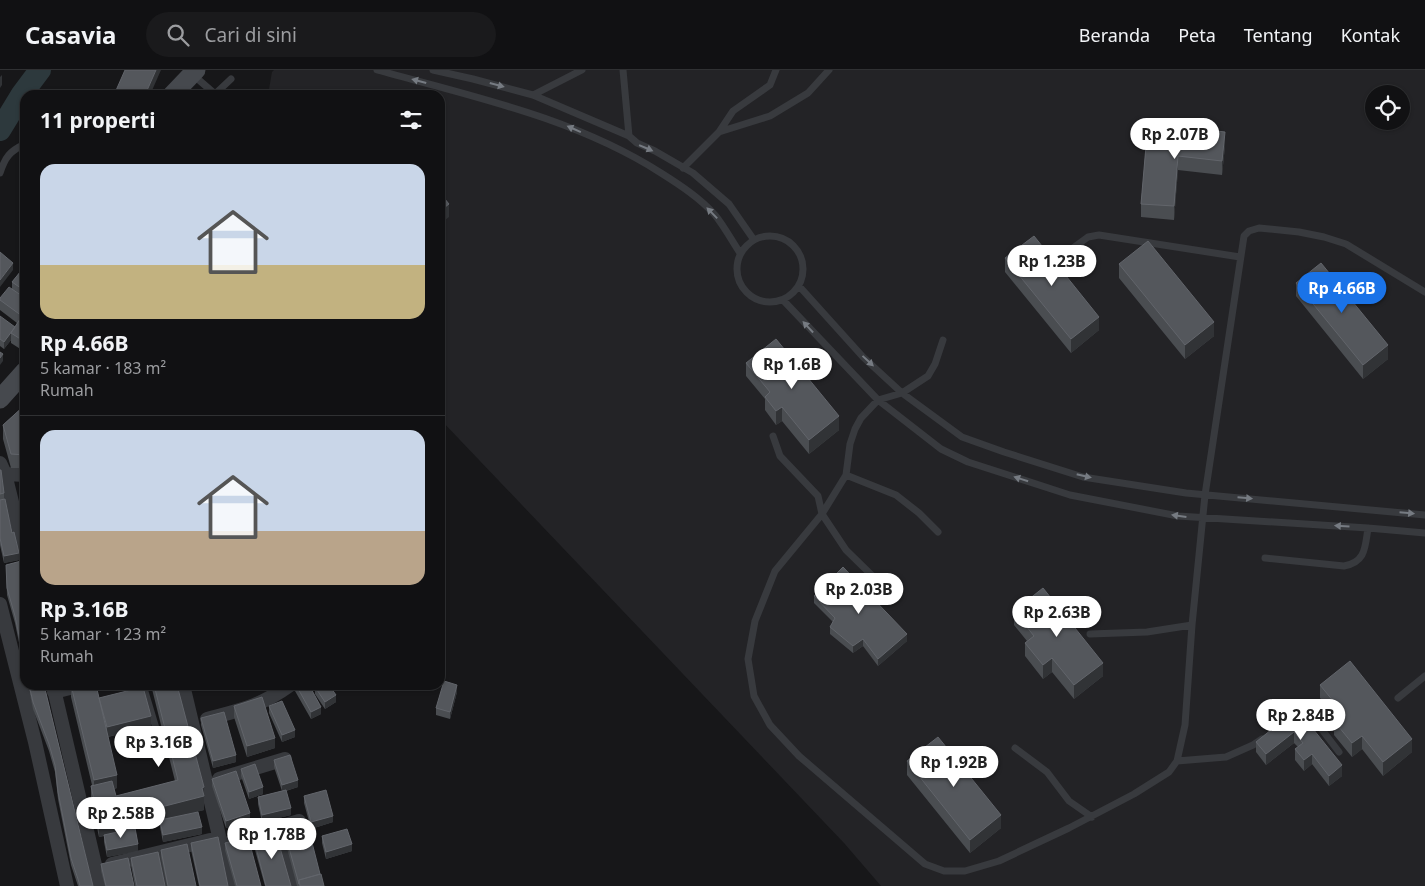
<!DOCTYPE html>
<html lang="id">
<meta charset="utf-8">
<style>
:root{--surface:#111113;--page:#1a1a1c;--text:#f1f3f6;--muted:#9c9da0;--line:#303133;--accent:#1a73e8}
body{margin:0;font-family:"Noto Sans",sans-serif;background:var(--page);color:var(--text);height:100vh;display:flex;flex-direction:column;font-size:19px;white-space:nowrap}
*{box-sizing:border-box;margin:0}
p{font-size:16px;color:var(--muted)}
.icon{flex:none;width:28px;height:28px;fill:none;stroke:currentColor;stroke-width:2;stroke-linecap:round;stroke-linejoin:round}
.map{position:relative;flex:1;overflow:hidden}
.sheet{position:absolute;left:20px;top:20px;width:425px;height:600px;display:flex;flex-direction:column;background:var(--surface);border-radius:15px;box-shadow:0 1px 4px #0004,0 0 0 1px var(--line)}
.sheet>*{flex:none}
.tools{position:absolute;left:1365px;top:15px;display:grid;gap:10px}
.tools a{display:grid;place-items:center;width:45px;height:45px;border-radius:50%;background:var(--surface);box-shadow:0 1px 4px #0004,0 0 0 1px var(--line);font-size:25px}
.price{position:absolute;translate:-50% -42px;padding:0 11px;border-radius:18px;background:#fff;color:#222;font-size:16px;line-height:32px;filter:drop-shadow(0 1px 2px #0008)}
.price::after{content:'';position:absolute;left:50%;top:30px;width:15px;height:11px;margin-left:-8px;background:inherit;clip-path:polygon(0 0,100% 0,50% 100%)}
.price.active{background:var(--accent);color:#fff}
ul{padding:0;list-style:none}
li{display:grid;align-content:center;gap:10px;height:265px;padding:0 20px}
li+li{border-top:1px solid var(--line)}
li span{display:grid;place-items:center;height:155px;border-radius:15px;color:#555}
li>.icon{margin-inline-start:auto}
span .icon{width:90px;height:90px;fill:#fffc;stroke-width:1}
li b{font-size:21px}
h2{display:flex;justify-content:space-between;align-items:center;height:60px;padding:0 20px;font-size:21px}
header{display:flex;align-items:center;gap:30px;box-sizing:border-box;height:70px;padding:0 25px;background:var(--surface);border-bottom:1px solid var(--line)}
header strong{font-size:24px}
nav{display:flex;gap:28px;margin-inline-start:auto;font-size:18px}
.search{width:350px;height:45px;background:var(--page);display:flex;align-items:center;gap:12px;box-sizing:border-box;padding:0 18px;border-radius:28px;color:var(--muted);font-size:19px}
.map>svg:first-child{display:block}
.built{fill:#232326;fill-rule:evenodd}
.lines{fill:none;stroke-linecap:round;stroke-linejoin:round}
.river{stroke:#2d393d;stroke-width:22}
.lane{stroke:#383a3e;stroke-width:7}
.street{stroke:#383a3e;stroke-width:14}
.secondary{stroke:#46494e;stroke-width:19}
.wall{fill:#4a4d51}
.shaded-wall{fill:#313336}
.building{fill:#54575c;stroke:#62656b}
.oneway{fill:#767b82}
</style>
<header>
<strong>Casavia</strong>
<div class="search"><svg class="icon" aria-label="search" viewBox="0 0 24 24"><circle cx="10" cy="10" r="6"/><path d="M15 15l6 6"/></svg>Cari di sini</div>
<nav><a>Beranda</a><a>Peta</a><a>Tentang</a><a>Kontak</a></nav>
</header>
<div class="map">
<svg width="1425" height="816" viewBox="0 0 1425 816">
<rect width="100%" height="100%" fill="#171719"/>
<path class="built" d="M274,0H1425V816H881L844,773L440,349V25H268L272,2ZM1374,24H1401V51H1374Z"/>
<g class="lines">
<path class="river" d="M0,60L22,24L40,0"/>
<path class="lane" d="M377,0C474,27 575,48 661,103C680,115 700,128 715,145C724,156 732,171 740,183
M433,0L473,9L533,25L629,66L637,73L655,81L693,103L729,134L754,170
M623,0L629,66
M192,4L215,24
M214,25L231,9
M533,25L582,0
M719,62L770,46L808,23L829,0
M683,98L719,62L733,41L770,15L776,0
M0,103C5,87 10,81 25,74
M737 199a33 33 0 1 1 66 0a33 33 0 1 1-66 0Z
M1062,186L1088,167L1099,165L1240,187
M799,216L863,287L902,323L962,367L1004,382L1083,407L1186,423L1425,445
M783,230L878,330L941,379L968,392L1070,425L1178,446L1368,458L1425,463
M943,270L935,294L928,306L902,323L878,330L861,348L855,359L850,374L846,405L822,444L775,501L755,551L748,589L754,626L770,655L799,686L925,794L944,801H965L999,791L1069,758L1134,724L1169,702L1177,691L1185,655L1192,555L1205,425L1244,166L1249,161L1259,158L1299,162L1324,167L1346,174L1425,222
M773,366L780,386L818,426L822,444L846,480L894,527
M846,405L896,425L919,443L938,462
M1265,488L1344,496C1366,492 1365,477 1368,458
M1090,564L1147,562L1192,555
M143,615L158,665
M1398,628L1425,606
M1292,645L1295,642L1303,640L1310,644L1339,682
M1015,678L1047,702L1069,731L1092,747
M1177,691L1226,687L1253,675L1262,669"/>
<path class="street" d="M0,393L5,404L25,484
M5,404L25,405
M0,534L35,672L67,816
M53,615L100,816
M183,615L231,816
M54,622L82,615
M207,649C240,640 261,636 290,615
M219,709L285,689
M277,758L292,816
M231,772L299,751
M158,783L165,816
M112,794L210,770"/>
<path class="secondary" d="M172,25L196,0
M0,329L25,301"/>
</g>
<path class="wall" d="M1146,76H1225L1222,105L1178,100L1174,150L1141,147V134Z
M1005,188L1099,260L1071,283L1005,202Z
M1119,194L1214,266L1185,289L1119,208Z
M25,196V282L11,273V270L4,279L0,276V247L15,257L17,253L0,240V228L12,219V212Z
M1296,213L1388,289L1363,309L1296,226Z
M746,293L839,360L809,384L782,351L776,355L765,340V329L746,306Z
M25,335V398H11L3,369V355Z
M0,400L4,423V429L19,490L4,493L0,475Z
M25,490V602L15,553L7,525L6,495Z
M814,526L907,571L878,596L863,576L853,583L830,564V557L833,552L814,533Z
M1014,541L1103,606L1074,629L1052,602L1043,609L1025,586V573L1027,571L1014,555Z
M28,615H44L93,816H78L71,795L58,729L55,702L49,681L33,639Z
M71,615H96L99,631V628L151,656L108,667L117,718L114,719L116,726L175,711L151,615H177L204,724V740L187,744L202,764L163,772L160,757V751L126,760L138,781L107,787L104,772V766L99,767L91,730V716L92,715L71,627Z
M295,615H309L321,644L311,649L295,621Z
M1320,615L1412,682L1383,706L1362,679L1352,687L1334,665V651L1337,648L1320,628Z
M315,617L336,632L325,639L315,624Z
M457,622L450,649L436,645V638Z
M234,636L275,678L247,687L234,647Z
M269,636L295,667L282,672L269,643Z
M1297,639L1342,706L1329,716L1312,694L1304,701L1295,690V679L1298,677L1294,673L1266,695L1256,682V672Z
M201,648L236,692L213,698L201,655Z
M274,690L298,717L286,721L291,745L262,752L258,734V727L282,721L274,697Z
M907,691L1001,758L970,783L907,705Z
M241,699L263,724L249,729L241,706Z
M212,709L250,750L226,758L212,716Z
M304,726L333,752L311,759L304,733Z
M283,756L320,804L324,816H297L283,763Z
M253,766L291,816H265L253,773Z
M322,766L352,781L326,789L322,773Z
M191,773L228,816H199L191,780Z
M225,773L261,816H235L225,780Z
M161,780L196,816H167L161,787Z
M131,788L165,816H135L131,795Z
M101,794L134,816H105L101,801Z"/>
<path class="shaded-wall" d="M156,0H161L150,25H145Z
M2,5V15L0,18V7Z
M1225,62V76L1222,105V91Z
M1178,86V100L1174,150V136Z
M449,134V147L440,154V141Z
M13,193V200L0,217V210Z
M1099,247V260L1071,283V269Z
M1214,252V266L1185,289V275Z
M11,263V270L4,279V272Z
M1388,275V289L1363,309V295Z
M3,284V291L0,295V288Z
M782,337V351L776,355V341Z
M839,346V360L809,384V370Z
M19,483V490L4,493V486Z
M907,564V571L878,596V589Z
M863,569V576L853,583V576Z
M1052,588V602L1043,609V595Z
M1103,593V606L1074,629V615Z
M457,615V622L450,649V642Z
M336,625V632L325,639V632Z
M321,637V644L311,649V642Z
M151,646V656L107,667V657Z
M295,660V667L282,672V665Z
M1294,662V673L1266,695V684Z
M1362,666V679L1352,687V673Z
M275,668V678L247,687V676Z
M1412,669V682L1383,706V692Z
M1312,684V694L1304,701V690Z
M236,685V692L213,698V691Z
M1342,695V706L1329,716V706Z
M117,705V718L94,724V710Z
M298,710V717L282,722V715Z
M204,717V740L99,767V753Z
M263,717V724L249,729V722Z
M291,738V745L262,752V745Z
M250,743V750L226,758V751Z
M1001,745V758L970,783V770Z
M333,746V752L311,759V752Z
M202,757V764L163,772V765Z
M138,774V781L107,787V780Z
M352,774V781L326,789V782Z"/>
<path class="building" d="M125,0H156L145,25H114Z
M1168,55L1225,62L1222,91L1178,86L1174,136L1141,134L1146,76Z
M440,123L449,134L440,141Z
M1034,166L1099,247L1071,269L1005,188Z
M1148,171L1214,252L1185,275L1119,194Z
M0,182L13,193L0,210Z
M1321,193L1388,275L1363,295L1296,213Z
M25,196V221L12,212Z
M9,217L25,228V272L11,263L22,246L0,230V228Z
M0,246L15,257L4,272L0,269Z
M776,269L839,346L809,370L782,337L776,341L765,327L770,322L746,293Z
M0,282L3,284L0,288Z
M25,335V385L11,384L3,355Z
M0,400H1L4,423L0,424Z
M5,429L12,463L14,462L19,483L4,486L0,468V430Z
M25,490V595L15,546L7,518L6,495Z
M843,497L907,564L878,589L863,569L853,576L830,557L835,548L814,526Z
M1043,518L1103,593L1074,615L1052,588L1043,595L1025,573L1034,566L1014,541Z
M1350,591L1412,669L1383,692L1362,666L1352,673L1334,651L1343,643L1320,615Z
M444,611L457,615L450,642L436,638Z
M29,615H44L93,816H80L78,809L71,788L58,722L55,695L49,674L33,632Z
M71,615H96L117,705L94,710Z
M154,615H177L204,717L202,718L204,726L99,753L91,716L112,711L116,726L178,710Z
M296,615H309L321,637L311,642Z
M318,615H329L336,625L325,632L315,617Z
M143,617L151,646L107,657L99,628Z
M262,627L275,668L247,676L234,636Z
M282,631L295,660L282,665L269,636Z
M1297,639L1342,695L1329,706L1312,684L1304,690L1295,679L1303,673L1294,662L1266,684L1256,672Z
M224,642L236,685L213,691L201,648Z
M938,667L1001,745L970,770L907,691Z
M290,685L298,710L282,715L274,690Z
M255,694L263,717L249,722L241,699Z
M236,701L250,743L226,751L212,709Z
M286,720L291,738L262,745L258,727Z
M326,720L333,746L311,752L304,726Z
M198,742L202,757L163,765L160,750Z
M306,749L320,804L299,810V814L283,756Z
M135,758L138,774L107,780L104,765Z
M347,759L352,774L326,782L322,766Z
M275,760L291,816H266L253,766Z
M218,767L228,816H200L191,773Z
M248,767L261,816H237L225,773Z
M187,774L196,816H168L161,780Z
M158,782L165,816H137L131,788Z
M128,788L134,816H106L101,794Z
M321,804L324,816H300L299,810Z"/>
<defs><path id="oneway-solid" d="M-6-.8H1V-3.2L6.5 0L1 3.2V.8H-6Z" transform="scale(1.25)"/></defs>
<g class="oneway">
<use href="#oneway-solid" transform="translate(419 11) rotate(-165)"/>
<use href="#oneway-solid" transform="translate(497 15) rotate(15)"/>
<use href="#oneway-solid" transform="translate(574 59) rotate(-156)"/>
<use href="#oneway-solid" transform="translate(646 78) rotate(23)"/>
<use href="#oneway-solid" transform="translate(712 143) rotate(-134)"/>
<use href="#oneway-solid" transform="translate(808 257) rotate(-133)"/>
<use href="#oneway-solid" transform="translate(868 291) rotate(43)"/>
<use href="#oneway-solid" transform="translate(1084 406) rotate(13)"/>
<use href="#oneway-solid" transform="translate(1021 409) rotate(-162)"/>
<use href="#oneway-solid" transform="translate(1245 428) rotate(5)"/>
<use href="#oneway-solid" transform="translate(1407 443) rotate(5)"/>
<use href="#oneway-solid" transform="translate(1179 446) rotate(-172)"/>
<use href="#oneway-solid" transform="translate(1342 456) rotate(-177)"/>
</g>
</svg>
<div class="tools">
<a><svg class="icon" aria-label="locate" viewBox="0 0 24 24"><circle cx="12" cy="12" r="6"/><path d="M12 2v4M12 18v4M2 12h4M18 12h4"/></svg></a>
</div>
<b class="price" style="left:1175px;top:90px">Rp 2.07B</b>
<b class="price" style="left:1052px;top:217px">Rp 1.23B</b>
<b class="price active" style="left:1342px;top:244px">Rp 4.66B</b>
<b class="price" style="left:792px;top:320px">Rp 1.6B</b>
<b class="price" style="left:859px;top:545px">Rp 2.03B</b>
<b class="price" style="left:1057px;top:568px">Rp 2.63B</b>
<b class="price" style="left:1301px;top:671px">Rp 2.84B</b>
<b class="price" style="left:159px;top:698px">Rp 3.16B</b>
<b class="price" style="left:954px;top:718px">Rp 1.92B</b>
<b class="price" style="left:121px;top:769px">Rp 2.58B</b>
<b class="price" style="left:272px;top:790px">Rp 1.78B</b>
<section class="sheet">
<h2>11 properti<svg class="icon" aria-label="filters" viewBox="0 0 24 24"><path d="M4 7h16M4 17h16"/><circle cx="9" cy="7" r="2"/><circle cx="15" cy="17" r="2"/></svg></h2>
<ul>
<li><span style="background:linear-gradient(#c9d6e8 65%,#c2b280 0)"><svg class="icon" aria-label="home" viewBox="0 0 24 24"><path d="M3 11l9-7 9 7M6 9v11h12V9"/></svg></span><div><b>Rp 4.66B</b><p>5 kamar · 183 m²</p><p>Rumah</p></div></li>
<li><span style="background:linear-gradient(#c9d6e8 65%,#b9a48a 0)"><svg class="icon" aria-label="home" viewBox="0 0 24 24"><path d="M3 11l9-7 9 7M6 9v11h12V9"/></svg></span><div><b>Rp 3.16B</b><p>5 kamar · 123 m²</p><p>Rumah</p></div></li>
</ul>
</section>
</div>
